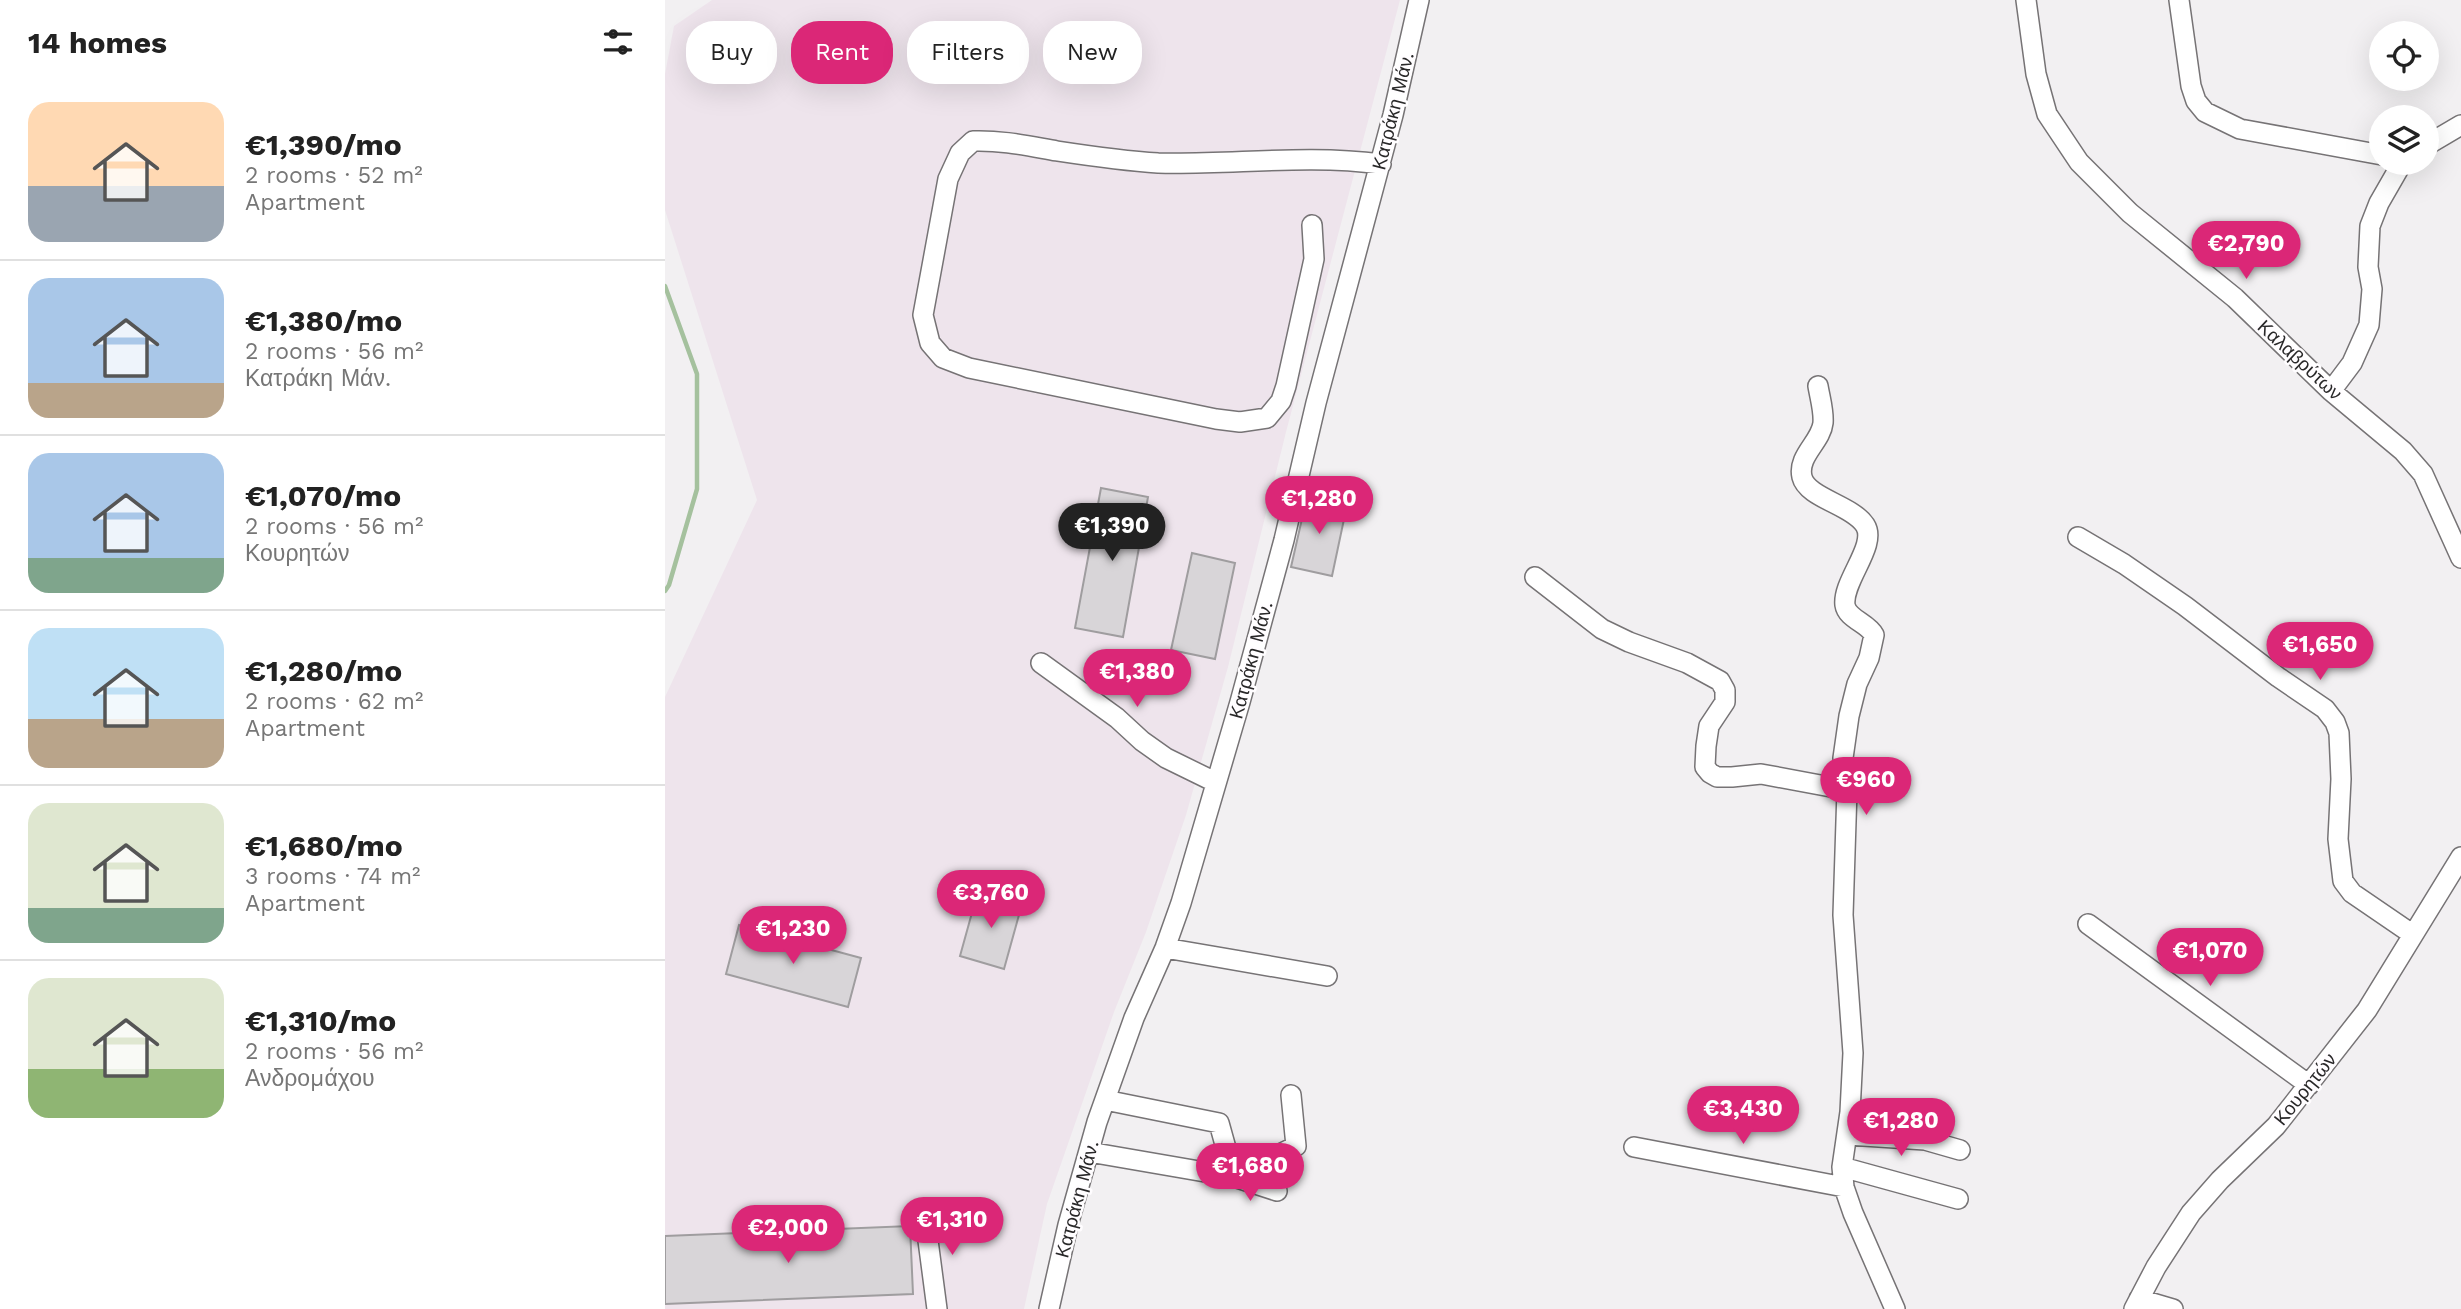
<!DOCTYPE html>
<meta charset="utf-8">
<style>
:root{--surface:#fff;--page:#f6f6f6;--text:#222;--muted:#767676;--line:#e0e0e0;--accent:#db2777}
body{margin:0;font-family:"Work Sans",sans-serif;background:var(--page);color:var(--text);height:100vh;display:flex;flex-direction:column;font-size:26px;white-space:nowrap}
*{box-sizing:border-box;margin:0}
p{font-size:23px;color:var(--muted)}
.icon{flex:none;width:38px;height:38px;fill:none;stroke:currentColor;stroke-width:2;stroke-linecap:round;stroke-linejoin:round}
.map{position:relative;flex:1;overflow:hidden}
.side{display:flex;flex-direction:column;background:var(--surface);width:665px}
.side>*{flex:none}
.hud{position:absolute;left:21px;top:21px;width:665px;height:63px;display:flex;gap:14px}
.fabs{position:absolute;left:1704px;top:21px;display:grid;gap:14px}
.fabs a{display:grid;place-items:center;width:70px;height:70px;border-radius:50%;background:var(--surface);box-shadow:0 7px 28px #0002;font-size:35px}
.price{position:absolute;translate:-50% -60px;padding:0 16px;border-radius:24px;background:var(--accent);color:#fff;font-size:23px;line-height:46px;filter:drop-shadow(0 2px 4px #0008)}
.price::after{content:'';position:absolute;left:50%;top:42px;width:21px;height:16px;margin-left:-10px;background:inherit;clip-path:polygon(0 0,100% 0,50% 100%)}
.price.selected{background:#222;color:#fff}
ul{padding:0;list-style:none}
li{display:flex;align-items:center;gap:21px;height:175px;padding:0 28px}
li+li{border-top:2px solid var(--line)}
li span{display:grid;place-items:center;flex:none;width:196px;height:140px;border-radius:21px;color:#555}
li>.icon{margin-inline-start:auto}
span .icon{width:84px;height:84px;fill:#fffc;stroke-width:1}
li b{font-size:30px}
h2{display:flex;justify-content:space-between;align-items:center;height:84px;padding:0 28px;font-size:30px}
.tag{padding:0 24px;border-radius:28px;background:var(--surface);box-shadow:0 7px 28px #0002;font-size:24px;line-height:63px}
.tag.selected{background:var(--accent);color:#fff}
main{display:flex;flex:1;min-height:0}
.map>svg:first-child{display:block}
.built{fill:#eee4ec}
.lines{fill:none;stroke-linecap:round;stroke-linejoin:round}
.stream{stroke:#a5c19e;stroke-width:4.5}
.building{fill:#d8d5d8;stroke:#9f9d9f;stroke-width:2}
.minor-casing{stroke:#767375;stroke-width:22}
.minor{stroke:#fff;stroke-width:19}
.labels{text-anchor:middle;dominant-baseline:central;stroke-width:5;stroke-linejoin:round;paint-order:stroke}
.street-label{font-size:19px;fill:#292829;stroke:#fffdff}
</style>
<main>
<section class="side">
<h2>14 homes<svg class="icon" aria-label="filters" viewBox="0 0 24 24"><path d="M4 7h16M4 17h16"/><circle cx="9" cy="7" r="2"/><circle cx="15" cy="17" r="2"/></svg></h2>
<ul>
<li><span style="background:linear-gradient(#ffd9b3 60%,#9aa5b1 0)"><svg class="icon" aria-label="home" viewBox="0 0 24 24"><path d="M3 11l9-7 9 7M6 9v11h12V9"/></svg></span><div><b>€1,390/mo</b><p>2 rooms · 52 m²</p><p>Apartment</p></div></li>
<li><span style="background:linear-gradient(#a9c7e8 75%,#b9a48a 0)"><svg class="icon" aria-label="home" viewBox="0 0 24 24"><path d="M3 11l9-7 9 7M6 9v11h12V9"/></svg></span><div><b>€1,380/mo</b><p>2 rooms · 56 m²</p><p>Κατράκη Μάν.</p></div></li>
<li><span style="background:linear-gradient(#a9c7e8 75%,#7fa58c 0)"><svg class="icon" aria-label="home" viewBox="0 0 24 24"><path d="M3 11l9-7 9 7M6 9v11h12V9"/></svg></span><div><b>€1,070/mo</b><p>2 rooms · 56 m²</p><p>Κουρητών</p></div></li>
<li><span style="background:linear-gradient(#bfe0f5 65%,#b9a48a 0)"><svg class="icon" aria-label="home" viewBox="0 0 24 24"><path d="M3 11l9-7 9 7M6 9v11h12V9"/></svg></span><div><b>€1,280/mo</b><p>2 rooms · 62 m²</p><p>Apartment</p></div></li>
<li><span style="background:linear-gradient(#dfe7d0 75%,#7fa58c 0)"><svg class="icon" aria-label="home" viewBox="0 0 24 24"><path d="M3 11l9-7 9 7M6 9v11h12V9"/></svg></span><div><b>€1,680/mo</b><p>3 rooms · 74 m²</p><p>Apartment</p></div></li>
<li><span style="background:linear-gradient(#dfe7d0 65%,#8fb573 0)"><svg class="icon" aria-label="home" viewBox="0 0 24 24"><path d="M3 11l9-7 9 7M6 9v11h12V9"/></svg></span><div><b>€1,310/mo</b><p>2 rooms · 56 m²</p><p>Ανδρομάχου</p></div></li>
</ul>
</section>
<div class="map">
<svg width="1796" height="1309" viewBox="0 0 1796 1309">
<rect width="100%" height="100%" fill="#f2f0f2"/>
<path class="built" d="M47,0H735L621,432L563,667L521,815L481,932L449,1012L382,1204L359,1309H0V697L92,500L0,210V74L9,26Z"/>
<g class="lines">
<path class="stream" d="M0,286L32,374V489L4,585L0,591"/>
</g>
<path class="building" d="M436,488L483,497L458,637L410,628Z
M642,497L682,505L667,576L626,567Z
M527,553L570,563L550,659L506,650Z
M313,891L357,904L339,969L295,956Z
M74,925L196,958L183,1007L61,974Z
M245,1226L248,1294L0,1304V1236Z"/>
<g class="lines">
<g class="minor-casing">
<path id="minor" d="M1361,0L1371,74L1382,114L1414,162L1465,213L1570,298L1666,391L1738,451L1758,474L1796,558
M1514,0L1526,86L1531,101L1540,112L1575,129L1717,155
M1762,145L1796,125
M647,225L649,259L621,386L616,401L602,418L575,422L551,419L304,368L278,358L265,343L258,315L283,179L295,153L308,141C337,140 363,146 392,151C425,156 460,161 493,163C567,165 641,154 716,164
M1153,386C1155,398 1159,411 1158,423C1156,442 1132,456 1137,477C1142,498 1187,505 1200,525C1213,545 1177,581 1180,605C1182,619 1203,623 1209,635L1204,658L1192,684L1184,716L1178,758L1182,790L1178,915L1188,1053L1185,1112L1177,1167L1179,1187L1188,1213L1230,1309
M1666,391L1687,363L1704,325L1707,289L1703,267L1705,226L1714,203L1737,163
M1413,537L1459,564L1520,606L1613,677L1660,709L1670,722L1674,733L1676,779L1673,839L1678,881L1687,893L1747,934
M870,577L937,629L964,642L1022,663L1055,681L1060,690V702L1044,726L1041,746L1040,767L1045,773L1052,777H1067L1096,774L1182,790
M376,663L452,718L477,741L501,758L550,782
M1423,924L1644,1085
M500,948L662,976
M440,1100L554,1123L569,1177
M1183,1135L1260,1140L1295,1150
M969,1147L1179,1187
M424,1152L569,1177L612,1191
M1177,1167L1293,1199
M569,1177L631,1146L626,1095
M259,1210L272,1309
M1474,1299L1508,1309
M384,1309L403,1225L432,1122L469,1018L500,948L516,903L575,702L619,540L651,403L728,115L754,0
M1469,1309L1491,1267L1526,1213L1555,1180L1611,1126L1702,1010L1796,857"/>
</g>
<use href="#minor" class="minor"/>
</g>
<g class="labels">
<g class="street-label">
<text transform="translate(728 111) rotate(-76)">Κατράκη Μάν.</text>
<text transform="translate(1635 360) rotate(43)">Καλαβρύτων</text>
<text transform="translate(586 660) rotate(-75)">Κατράκη Μάν.</text>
<text transform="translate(1640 1089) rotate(-51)">Κουρητών</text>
<text transform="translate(412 1199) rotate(-75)">Κατράκη Μάν.</text>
</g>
</g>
</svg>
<div class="fabs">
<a><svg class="icon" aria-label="locate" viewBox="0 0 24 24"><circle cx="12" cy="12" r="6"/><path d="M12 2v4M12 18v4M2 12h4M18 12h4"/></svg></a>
<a><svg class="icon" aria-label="layers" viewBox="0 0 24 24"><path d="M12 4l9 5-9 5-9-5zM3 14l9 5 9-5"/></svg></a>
</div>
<b class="price" style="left:1581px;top:281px">€2,790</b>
<b class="price" style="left:654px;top:536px">€1,280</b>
<b class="price selected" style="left:447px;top:563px">€1,390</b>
<b class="price" style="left:1655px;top:682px">€1,650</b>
<b class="price" style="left:472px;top:709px">€1,380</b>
<b class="price" style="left:1201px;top:817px">€960</b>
<b class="price" style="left:326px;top:930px">€3,760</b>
<b class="price" style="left:128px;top:966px">€1,230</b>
<b class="price" style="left:1545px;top:988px">€1,070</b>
<b class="price" style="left:1078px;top:1146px">€3,430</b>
<b class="price" style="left:1236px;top:1158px">€1,280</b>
<b class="price" style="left:585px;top:1203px">€1,680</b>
<b class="price" style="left:287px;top:1257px">€1,310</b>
<b class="price" style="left:123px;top:1265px">€2,000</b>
<div class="hud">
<a class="tag">Buy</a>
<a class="tag selected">Rent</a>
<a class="tag">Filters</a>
<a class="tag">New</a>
</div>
</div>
</main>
